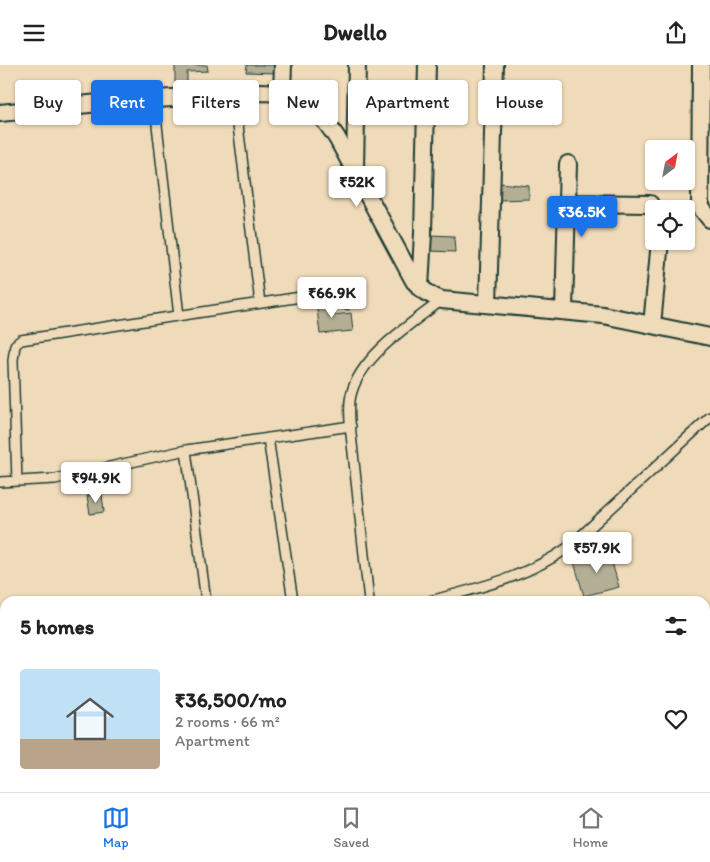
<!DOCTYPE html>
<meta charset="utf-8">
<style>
:root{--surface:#fff;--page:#f2f2f2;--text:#222;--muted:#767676;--line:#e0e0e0;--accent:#1a73e8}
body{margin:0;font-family:Itim,sans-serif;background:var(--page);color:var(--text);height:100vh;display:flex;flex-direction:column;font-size:19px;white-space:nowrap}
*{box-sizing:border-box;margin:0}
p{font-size:16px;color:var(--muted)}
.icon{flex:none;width:28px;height:28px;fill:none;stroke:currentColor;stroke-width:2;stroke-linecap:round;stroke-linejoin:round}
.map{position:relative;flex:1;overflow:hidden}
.panel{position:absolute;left:0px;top:531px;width:710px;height:196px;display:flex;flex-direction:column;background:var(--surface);border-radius:15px 15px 0 0;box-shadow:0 1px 4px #0004}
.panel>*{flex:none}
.top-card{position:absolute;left:15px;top:15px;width:680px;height:45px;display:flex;gap:10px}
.needle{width:32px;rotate:32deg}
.tools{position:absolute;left:645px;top:75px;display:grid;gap:10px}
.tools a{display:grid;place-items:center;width:50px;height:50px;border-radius:5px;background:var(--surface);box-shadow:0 1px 4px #0004;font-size:25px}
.price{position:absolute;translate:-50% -42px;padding:0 11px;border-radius:5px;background:#fff;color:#222;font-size:16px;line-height:32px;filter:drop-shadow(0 1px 2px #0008)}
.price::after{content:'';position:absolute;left:50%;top:30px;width:15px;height:11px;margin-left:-8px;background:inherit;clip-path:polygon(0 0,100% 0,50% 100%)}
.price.selected{background:var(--accent);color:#fff}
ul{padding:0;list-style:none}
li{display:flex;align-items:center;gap:15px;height:125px;padding:0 20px}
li+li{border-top:1px solid var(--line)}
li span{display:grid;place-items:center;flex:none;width:140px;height:100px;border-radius:5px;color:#555}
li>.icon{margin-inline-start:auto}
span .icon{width:60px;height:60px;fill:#fffc;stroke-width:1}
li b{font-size:21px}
h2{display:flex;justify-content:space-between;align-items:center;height:60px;padding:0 20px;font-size:21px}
.chip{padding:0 18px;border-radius:5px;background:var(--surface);box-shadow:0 1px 4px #0004;font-size:18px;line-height:45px}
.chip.selected{background:var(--accent);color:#fff}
header{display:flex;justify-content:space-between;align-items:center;height:65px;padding:0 20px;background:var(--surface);font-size:22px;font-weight:700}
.dock{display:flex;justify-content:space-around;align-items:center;height:70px;border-top:1px solid var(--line);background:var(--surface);font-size:14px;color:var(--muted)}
.dock a{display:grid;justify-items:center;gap:2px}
.dock .selected{color:var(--accent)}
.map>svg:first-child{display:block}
.building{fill:#b4af94;stroke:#1f3d34}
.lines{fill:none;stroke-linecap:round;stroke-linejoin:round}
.lane-casing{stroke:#1f3d34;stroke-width:12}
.street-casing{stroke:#1f3d34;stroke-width:20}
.lane{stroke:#efdab9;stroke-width:9}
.street{stroke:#efdab9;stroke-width:16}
</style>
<header><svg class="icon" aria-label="menu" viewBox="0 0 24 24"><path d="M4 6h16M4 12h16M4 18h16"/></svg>Dwello<svg class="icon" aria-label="share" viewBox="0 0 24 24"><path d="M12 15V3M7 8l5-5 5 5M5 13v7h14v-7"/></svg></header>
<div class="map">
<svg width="710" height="727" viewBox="0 0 710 727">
<rect width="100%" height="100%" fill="#efdab9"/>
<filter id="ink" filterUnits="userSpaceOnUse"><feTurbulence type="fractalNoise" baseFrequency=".02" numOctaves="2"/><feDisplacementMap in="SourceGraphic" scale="10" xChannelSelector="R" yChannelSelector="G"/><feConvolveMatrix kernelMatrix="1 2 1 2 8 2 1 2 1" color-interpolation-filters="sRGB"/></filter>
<g filter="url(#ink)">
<path class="building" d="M175,0H207L208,6L187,7V18H175Z
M247,0H278L277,8L246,7Z
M500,118L529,121V134L499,135Z
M430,170L454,171L455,187L430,186Z
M335,233L350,235L349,245L333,243Z
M332,234L333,250L351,248L353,266L320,269L316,236Z
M102,429L104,447L90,449L87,431Z
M609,487L619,522L584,531L574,497Z"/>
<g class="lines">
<g class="lane-casing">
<path id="lane" d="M234,28L260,238
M154,34L179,251
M268,373L293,536
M186,385L206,536
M17,416L13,295L15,280L21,275L320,229
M0,417L55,414L186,385L351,361
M369,536L351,369C350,356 348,342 351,330C360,291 412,258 442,235
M430,536C481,522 525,513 569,482L710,352
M0,649H5"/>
</g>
<g class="street-casing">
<path id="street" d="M701,0L700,138L702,144L710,154
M282,27L283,0
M0,48L99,38L259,27C302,27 314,38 337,73L414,216C422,225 430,231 442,235L603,250L710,272
M355,104L357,0
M567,138L650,139
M420,223L423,168L427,0
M488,239L495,0
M564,246L568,99
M652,260L660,176"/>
</g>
<use href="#lane" class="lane"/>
<use href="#street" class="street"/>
</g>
</g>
</svg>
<div class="tools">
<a><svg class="needle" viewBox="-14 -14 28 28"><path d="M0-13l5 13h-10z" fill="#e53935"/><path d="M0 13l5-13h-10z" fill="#767676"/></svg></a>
<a><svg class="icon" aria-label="locate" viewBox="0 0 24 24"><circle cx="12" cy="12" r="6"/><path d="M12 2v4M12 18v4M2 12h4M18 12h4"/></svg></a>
</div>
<b class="price" style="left:357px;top:143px">₹52K</b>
<b class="price selected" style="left:582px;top:173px">₹36.5K</b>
<b class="price" style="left:332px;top:254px">₹66.9K</b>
<b class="price" style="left:96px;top:439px">₹94.9K</b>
<b class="price" style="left:597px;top:509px">₹57.9K</b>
<div class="top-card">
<a class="chip">Buy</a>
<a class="chip selected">Rent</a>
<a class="chip">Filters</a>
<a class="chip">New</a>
<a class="chip">Apartment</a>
<a class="chip">House</a>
</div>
<section class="panel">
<h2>5 homes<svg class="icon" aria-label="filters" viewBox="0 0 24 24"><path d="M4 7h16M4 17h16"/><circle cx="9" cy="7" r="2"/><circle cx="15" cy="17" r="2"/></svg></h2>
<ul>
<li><span style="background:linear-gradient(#bfe0f5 70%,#b9a48a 0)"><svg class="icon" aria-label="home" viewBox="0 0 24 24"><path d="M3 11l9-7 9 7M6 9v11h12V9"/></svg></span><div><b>₹36,500/mo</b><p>2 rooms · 66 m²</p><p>Apartment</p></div><svg class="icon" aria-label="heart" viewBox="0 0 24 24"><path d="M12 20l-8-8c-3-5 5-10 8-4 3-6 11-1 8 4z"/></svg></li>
</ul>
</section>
</div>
<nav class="dock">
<a class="selected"><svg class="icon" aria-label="map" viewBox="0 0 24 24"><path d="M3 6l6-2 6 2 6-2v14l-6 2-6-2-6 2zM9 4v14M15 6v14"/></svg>Map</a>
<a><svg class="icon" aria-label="saved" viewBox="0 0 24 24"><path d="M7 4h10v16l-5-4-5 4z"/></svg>Saved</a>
<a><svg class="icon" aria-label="home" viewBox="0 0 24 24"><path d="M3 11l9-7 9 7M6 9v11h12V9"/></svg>Home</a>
</nav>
